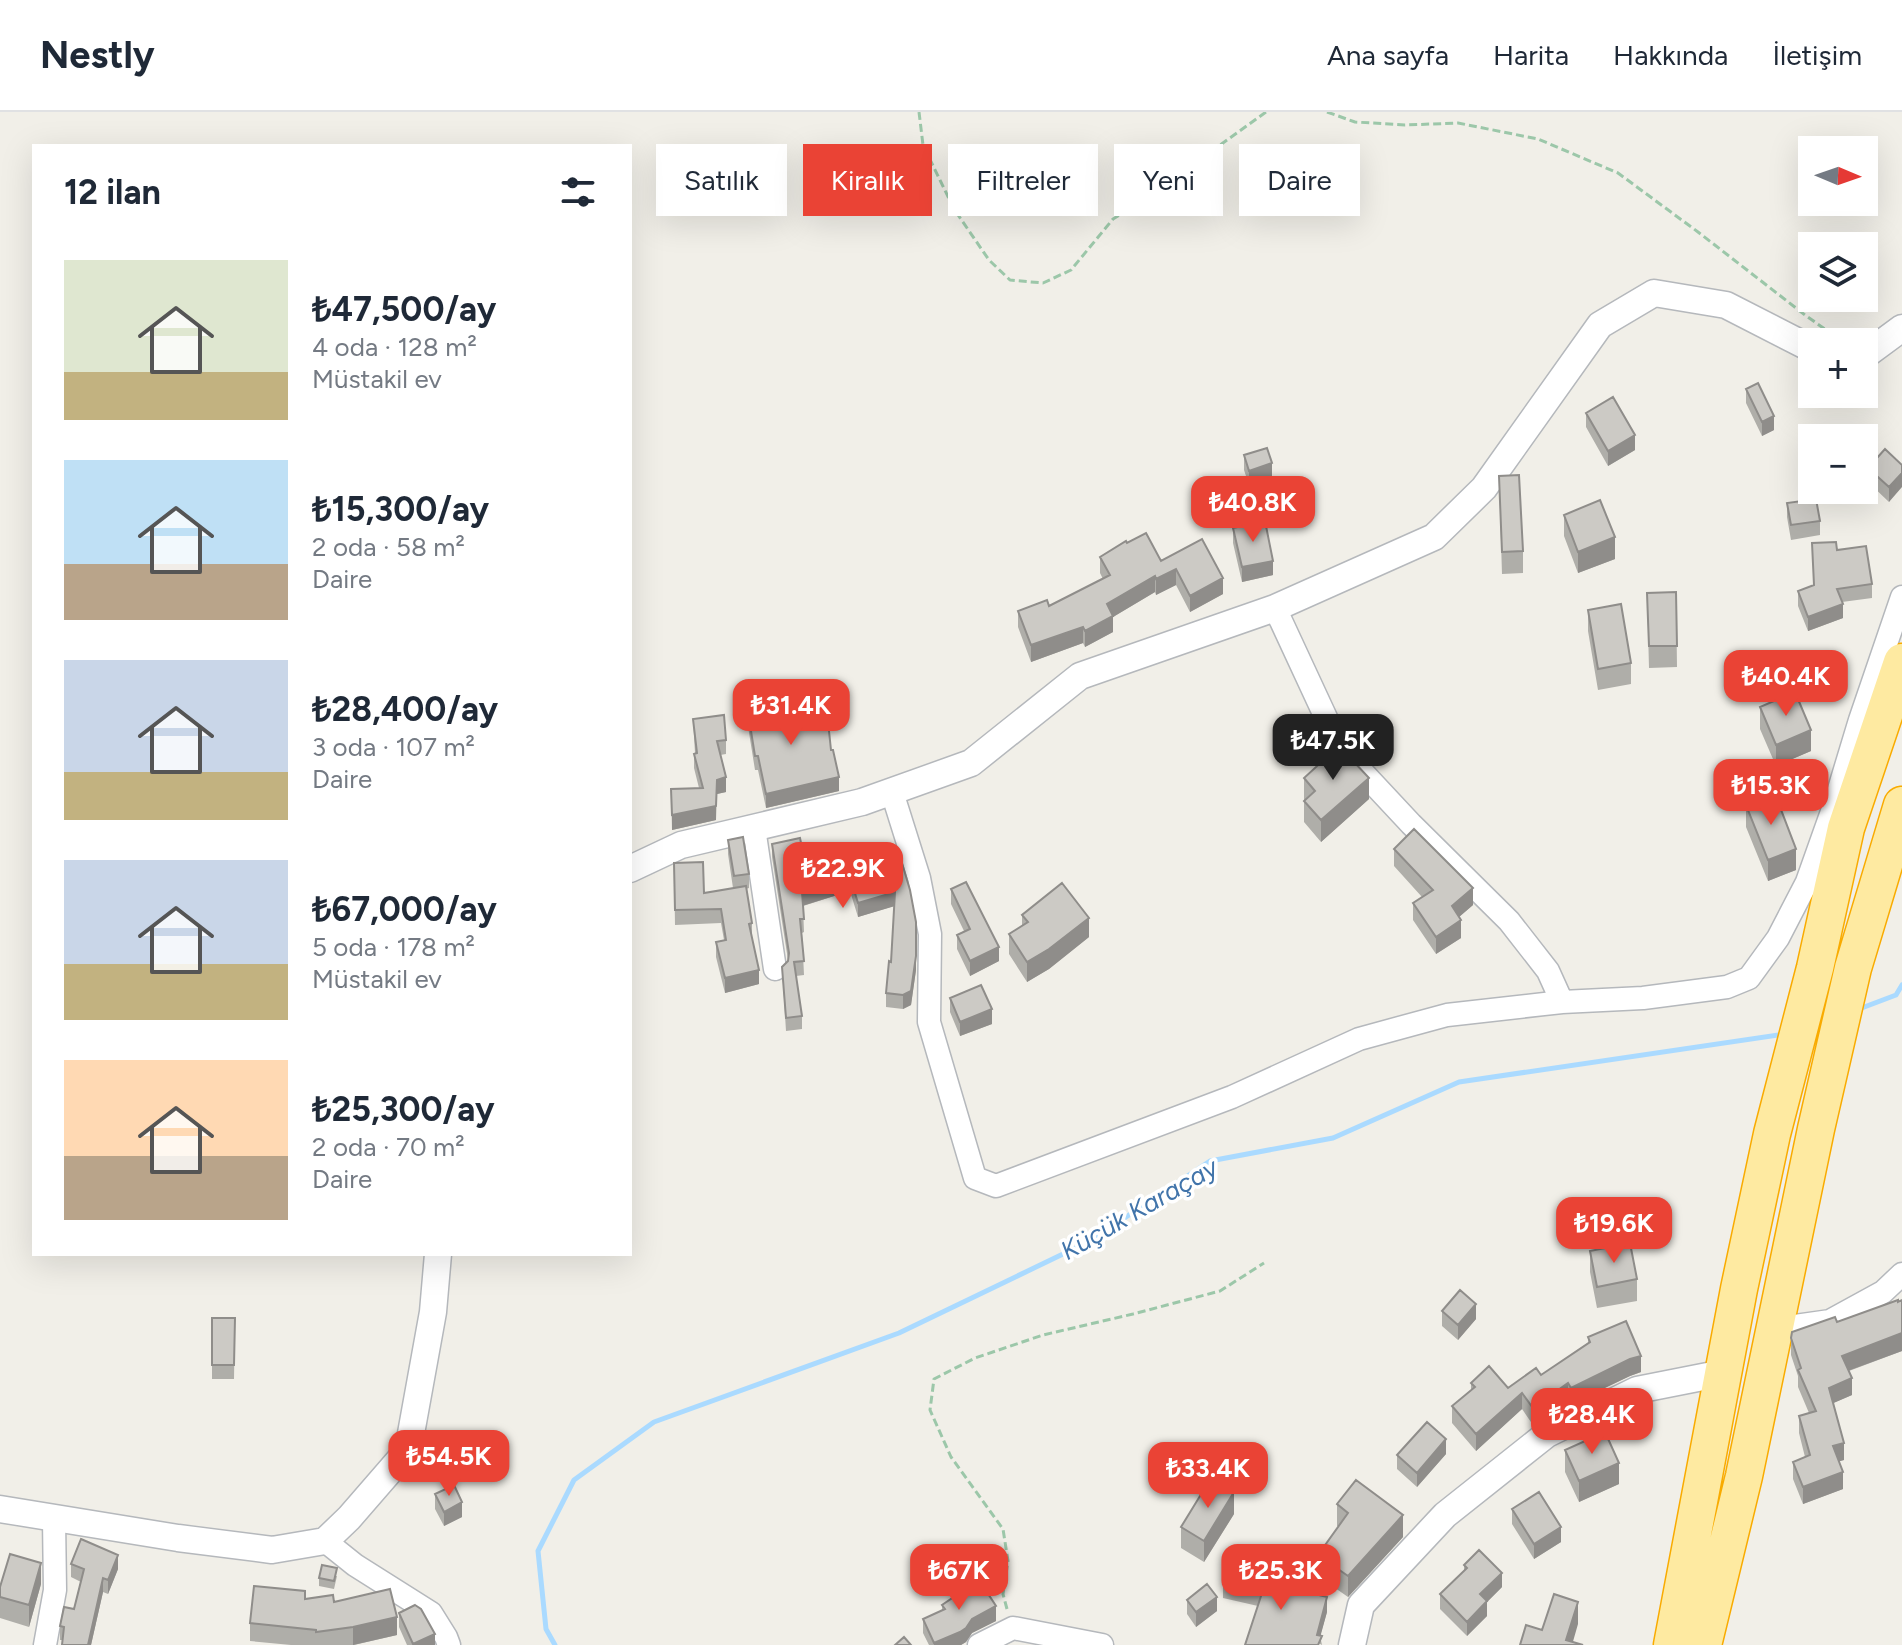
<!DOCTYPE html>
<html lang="tr">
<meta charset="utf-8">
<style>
:root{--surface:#fff;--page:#f6f6f7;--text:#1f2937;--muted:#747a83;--line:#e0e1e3;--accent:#ea4335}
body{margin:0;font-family:Figtree,sans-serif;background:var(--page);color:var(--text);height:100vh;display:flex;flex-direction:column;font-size:30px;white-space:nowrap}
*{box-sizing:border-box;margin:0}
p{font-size:26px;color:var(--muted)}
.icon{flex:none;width:44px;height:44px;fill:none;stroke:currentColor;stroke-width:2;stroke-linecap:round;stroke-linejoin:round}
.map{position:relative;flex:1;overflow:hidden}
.side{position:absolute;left:32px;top:32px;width:600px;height:1112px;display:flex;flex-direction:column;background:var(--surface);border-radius:0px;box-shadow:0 8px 32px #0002}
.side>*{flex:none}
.guide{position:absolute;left:656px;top:32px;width:760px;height:72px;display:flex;gap:16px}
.needle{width:52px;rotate:92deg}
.controls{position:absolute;left:1798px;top:24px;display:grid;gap:16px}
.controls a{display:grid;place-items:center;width:80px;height:80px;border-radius:0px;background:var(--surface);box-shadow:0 8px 32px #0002;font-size:40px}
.price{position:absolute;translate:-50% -68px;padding:0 18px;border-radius:16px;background:var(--accent);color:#fff;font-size:26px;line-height:52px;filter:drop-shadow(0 2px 4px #0008)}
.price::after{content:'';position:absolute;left:50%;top:48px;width:24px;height:18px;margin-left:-12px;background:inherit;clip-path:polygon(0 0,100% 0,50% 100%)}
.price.current{background:#222;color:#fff}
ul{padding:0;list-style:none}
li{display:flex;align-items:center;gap:24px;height:200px;padding:0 32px}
li span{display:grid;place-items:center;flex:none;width:224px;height:160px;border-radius:0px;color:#555}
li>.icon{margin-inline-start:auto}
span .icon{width:96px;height:96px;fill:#fffc;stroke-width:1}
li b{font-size:34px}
h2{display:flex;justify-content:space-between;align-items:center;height:96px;padding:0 32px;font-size:34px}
.tag{padding:0 28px;border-radius:0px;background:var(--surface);box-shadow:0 8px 32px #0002;font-size:28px;line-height:72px}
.tag.current{background:var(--accent);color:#fff}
header{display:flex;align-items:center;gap:48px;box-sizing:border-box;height:112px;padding:0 40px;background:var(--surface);border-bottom:2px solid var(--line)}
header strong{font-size:38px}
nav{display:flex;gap:44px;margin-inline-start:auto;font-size:28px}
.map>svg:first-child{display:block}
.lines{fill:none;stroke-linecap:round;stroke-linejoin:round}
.stream{stroke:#aadaff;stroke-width:5}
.minor-casing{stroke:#b5b8bc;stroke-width:25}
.tertiary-casing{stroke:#b5b8bc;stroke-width:29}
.trunk-casing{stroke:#f9ab00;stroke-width:39}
.path{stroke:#9cc7a9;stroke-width:3;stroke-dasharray:8 4;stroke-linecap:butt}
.minor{stroke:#fff;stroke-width:22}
.tertiary{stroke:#fff;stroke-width:26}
.trunk{stroke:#feeaa1;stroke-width:36}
.wall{fill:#afaea9}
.shaded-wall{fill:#8f8d8a}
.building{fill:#cccac5;stroke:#8f8d8a;stroke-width:2}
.labels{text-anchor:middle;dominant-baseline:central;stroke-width:7;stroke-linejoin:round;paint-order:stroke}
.water-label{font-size:26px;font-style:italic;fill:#4174aa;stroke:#fff}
</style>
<header>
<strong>Nestly</strong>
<nav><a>Ana sayfa</a><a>Harita</a><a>Hakkında</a><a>İletişim</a></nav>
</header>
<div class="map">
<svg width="1902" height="1533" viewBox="0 0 1902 1533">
<rect width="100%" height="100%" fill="#f1efe8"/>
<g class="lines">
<path class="stream" d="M1859,897L1896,883L1902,873
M555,1533L546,1517L538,1439L574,1368L654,1310L899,1221L1090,1129L1210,1049L1333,1026L1459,970L1785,922"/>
<g class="minor-casing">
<path id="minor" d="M1275,496L1340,636L1411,712L1509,809L1548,859L1562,890
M892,680L919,766L930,822L929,910L975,1066L996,1074L1232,985L1359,927L1447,903L1562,890L1643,886L1727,875L1749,866L1778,826L1807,770L1834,694L1860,608L1902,485
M754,716L775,857
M1774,1217L1830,1209L1883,1180L1902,1162
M325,1429L355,1453L431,1501L446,1525L449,1533
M45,1533L55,1478L54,1407
M979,1533L1013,1516L1102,1533"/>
</g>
<g class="tertiary-casing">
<path id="tertiary" d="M1864,244L1902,216
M630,757L681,733L862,690L971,651L1080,564L1275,496L1434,425L1484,376L1600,213L1654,181L1726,193L1812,237
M0,1397L178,1426L272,1438L325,1429L349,1406L408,1338L433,1200L438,1142
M1352,1533L1361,1493L1445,1403L1547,1322L1637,1278L1723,1261"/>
</g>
<g class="trunk-casing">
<path id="trunk" d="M1672,1533L1739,1177L1772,1022L1815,856L1846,716L1902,550
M1703,1533L1744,1364L1816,1017L1853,856L1902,693"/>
</g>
<path class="path" d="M919,0L923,33L954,97L989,148L1010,168L1043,171L1071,158L1113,107L1148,85L1266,0
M1327,0L1355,10L1405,13L1458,11L1538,27L1618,61L1698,120L1805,203L1843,230
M1007,1497L1003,1482L1008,1449L1003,1417L951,1345L930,1298L934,1267L975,1246L1043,1223L1133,1202L1220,1179L1264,1151"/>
<use href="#minor" class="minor"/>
<use href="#tertiary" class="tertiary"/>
<use href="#trunk" class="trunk"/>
</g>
<path class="wall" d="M1746,277L1774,318L1762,324L1746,291Z
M1586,301L1635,338L1608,354L1586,315Z
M1244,343L1272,365L1249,373L1244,358Z
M1902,353L1889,390L1868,370V356Z
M1499,364L1523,439V461L1502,462Z
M1787,391L1820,409V423L1791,428L1787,405Z
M1564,403L1615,447L1578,461L1564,424Z
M1233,416L1273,463L1242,470L1233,431Z
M1127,431L1223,482L1190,500L1176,473L1156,483L1155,480L1113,505V520L1085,535L1083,531L1031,550L1018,515V499L1049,494L1103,467L1100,461V445Z
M1837,438L1872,472V486L1842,490L1843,506L1808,519L1798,494V479L1813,474Z
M1676,480L1677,555L1649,556L1647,481Z
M1588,498L1631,551V572L1598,578L1588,519Z
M746,588L831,638L839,679L766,696L758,658H755L746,602Z
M1760,595L1811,639L1776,654L1760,617Z
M693,607L726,628V642L720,643L726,680L717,682L716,708L672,718L671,677L699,676L694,656V642L695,641Z
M1304,666L1369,687L1321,730L1304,710Z
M1746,693L1796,758L1768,769L1746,715Z
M728,728L749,762V776L746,777L752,811V826L759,872L725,881L716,845V830L724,828L721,811L675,813L674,751L704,781L733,776L728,742Z
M772,732L806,755L845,749L880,766L895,762L916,858L911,893L903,897L886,895V881L891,850L894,794L858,805L850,779L803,794L804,820L802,821L804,863L796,864L802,904V917L786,919L782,855L788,848L772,745Z
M1394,737L1473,793L1459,805L1461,826L1436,842L1413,808V791L1422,785L1394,754Z
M951,777L999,849L970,864L957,837V823L964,819L951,792Z
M1022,803L1089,825L1049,857L1027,870L1009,842V822L1022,814Z
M950,886L992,912L960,924L950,900Z
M1590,1139L1637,1167V1189L1597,1196L1590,1160Z
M1902,1188V1239L1849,1259L1852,1283L1833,1291L1844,1348L1839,1349L1843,1377L1803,1392L1793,1367V1350L1805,1345L1799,1321V1304L1809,1301L1798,1275V1264L1791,1243V1226Z
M1442,1199L1476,1207L1458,1228L1442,1214Z
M212,1206H235L234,1267H212Z
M1588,1225L1641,1260L1630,1264L1571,1292L1568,1288L1533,1313L1522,1297L1476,1339L1452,1311V1294L1471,1278V1271L1508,1276L1541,1263L1588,1231Z
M1565,1338L1619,1372L1579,1390L1565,1360Z
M1446,1342L1417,1375L1397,1357V1343Z
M435,1382L462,1405L444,1414L435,1397Z
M1337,1392L1403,1425L1348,1485L1318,1464V1443L1339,1414H1337Z
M1512,1397L1561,1430L1534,1447L1512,1412Z
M1234,1402L1204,1450L1181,1436V1415Z
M71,1452L118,1457L108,1482L103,1480L91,1533H62V1528H60V1514L74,1497L81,1470L71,1465Z
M1464,1453L1502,1475L1487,1490V1504L1467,1524L1440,1497V1482L1464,1459Z
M337,1464L334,1477L319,1474V1466Z
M1272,1471L1327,1500L1320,1524L1322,1533L1258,1494L1223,1486V1472Z
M41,1472L29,1515L0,1506V1475Z
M305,1486L334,1490L397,1523L354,1533H291L250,1529V1511Z
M1187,1488L1217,1499L1196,1515L1187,1502Z
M942,1493L996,1509L972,1521L966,1530L961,1533H929L923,1521V1507L942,1498Z
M399,1501L435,1533H407L399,1515Z"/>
<path class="shaded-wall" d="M1774,304V318L1762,324V310Z
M1635,323V338L1608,354V339Z
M1272,351V365L1249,373V359Z
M1902,361V375L1889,390V375Z
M1615,425V447L1578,461V440Z
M1273,449V463L1242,470V455Z
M1176,457V473L1156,483V467Z
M1155,464V480L1113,505V520L1085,535V519L1107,492Z
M1223,466V482L1190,500V484Z
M1843,492V506L1808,519V505Z
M1083,515V531L1031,550V533Z
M1811,618V639L1776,654V633Z
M726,665V680L717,682V668Z
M839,665V679L766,696V682Z
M1369,666V687L1321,730V708Z
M716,694V708L672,718V703Z
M1796,737V758L1768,769V748Z
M850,765V779L802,794V780Z
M1473,776V793L1452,811V794Z
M895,780V794L858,805V791Z
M1089,806V825L1049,857L1027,870V850Z
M1461,808V826L1436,842V825Z
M916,810V858L911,893L903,897V883Z
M999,835V849L970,864V849Z
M759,858V872L725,881V866Z
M992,897V912L960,924V910Z
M1476,1192V1207L1458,1228V1213Z
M1902,1221V1239L1842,1261V1244Z
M1641,1244V1260L1630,1264L1571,1292V1276L1630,1247Z
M1852,1266V1283L1829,1293V1276Z
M1568,1271V1288L1533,1313V1296Z
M1522,1281V1297L1476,1339V1322Z
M1446,1327V1342L1417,1375V1361Z
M1844,1331V1348L1833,1351V1334Z
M1619,1351V1372L1579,1390V1369Z
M1843,1360V1377L1803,1392V1375Z
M1234,1380V1402L1204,1450V1429Z
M462,1390V1405L444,1414V1400Z
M1403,1403V1425L1348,1485V1464Z
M1561,1415V1430L1534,1447V1432Z
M118,1443V1457L108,1482V1468Z
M41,1451V1472L29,1515V1493Z
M1502,1461V1475L1487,1490V1504L1467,1524V1510L1480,1482Z
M103,1466V1480L91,1533H88Z
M1217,1485V1499L1196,1515V1500Z
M1327,1485V1500L1318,1533L1317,1523Z
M1578,1490V1512L1572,1533L1566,1528Z
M996,1494V1509L972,1521L966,1530L961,1533H934V1531L972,1507Z
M397,1505V1523L353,1533V1515Z
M435,1522V1533H413V1532Z"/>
<path class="building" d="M1758,271L1774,304L1762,310L1746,277Z
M1613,285L1635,323L1608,339L1586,301Z
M1267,336L1272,351L1249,359L1244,343Z
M1885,337L1902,353V361L1889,375L1868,356Z
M1519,363L1523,439L1502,440L1499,364Z
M1816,387L1820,409L1791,413L1787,391Z
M1600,388L1615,425L1578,440L1564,403Z
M1265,409L1273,449L1242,455L1233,416Z
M1146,421L1161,449L1202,427L1223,466L1190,484L1176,457L1156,467L1155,464L1107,492L1113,504L1085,519L1083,515L1031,533L1018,499L1047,488L1049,494L1110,463L1100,445L1126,429L1127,431Z
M1836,430L1837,438L1866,434L1872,472L1837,477L1843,492L1808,505L1798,479L1814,473L1812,431Z
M1676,480L1677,534H1649L1647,481Z
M1621,492L1631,551L1598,557L1588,498Z
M1795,580L1811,618L1776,633L1760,595Z
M767,581L775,605L827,600L831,638H833L839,665L766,682L758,644H755L746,588Z
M724,603L726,628L717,629L726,665L717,668L716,694L672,703L671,677L703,676L694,642L697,641L693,607Z
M1339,634L1369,666L1321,708L1304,689L1315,679L1304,666Z
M1775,682L1796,737L1768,748L1746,693Z
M1414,717L1473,776L1452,794L1461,808L1436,825L1413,791L1433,778L1394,737Z
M743,725L749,762L734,764L728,728Z
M800,726L806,755L843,743L845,749L873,741L880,766L895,762L896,741H899L910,778L916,810V844L911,879L903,883L886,881L889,849L891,850L895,780L858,791L850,765L802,780L804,807H800L804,849L794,850L802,904L786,906L782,855L788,849L789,841L772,732Z
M703,750L704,781L746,774L752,811L749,812L759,858L725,866L716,830L726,828L721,797L675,798L674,751Z
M966,770L999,835L970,849L957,823L970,817L951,777Z
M1062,771L1089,806L1049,837L1027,850L1009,822L1028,810L1022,803Z
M981,873L992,897L960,910L950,886Z
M1630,1131L1637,1167L1597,1175L1590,1139Z
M1460,1178L1476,1192L1458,1213L1442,1199Z
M1898,1188V1190L1902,1188V1221L1842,1244L1852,1266L1829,1276L1844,1331L1833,1334L1843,1360L1803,1375L1793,1350L1810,1343L1799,1304L1816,1299L1798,1258L1801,1256L1791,1226L1792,1220L1835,1205L1837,1210Z
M212,1206H235L234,1253H212Z
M1626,1209L1641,1244L1630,1247L1571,1276L1568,1271L1533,1296L1522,1281L1476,1322L1452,1294L1475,1275L1471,1271L1489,1254L1508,1276L1536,1256L1541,1263L1590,1230L1588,1225Z
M1427,1310L1446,1327L1417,1361L1397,1343Z
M1605,1320L1619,1351L1579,1369L1565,1338Z
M1211,1366L1234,1380L1204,1429L1181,1415Z
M1356,1368L1403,1403L1348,1464L1318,1443L1348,1401L1337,1392Z
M454,1373L462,1390L444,1400L435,1382Z
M1539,1380L1561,1415L1534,1432L1512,1397Z
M81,1427L118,1443L108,1468L103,1466L88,1533H62L64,1515L60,1514L64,1495L74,1497L84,1457L71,1452Z
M1479,1438L1502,1461L1480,1482L1487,1489L1467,1510L1440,1482L1467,1456L1464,1453Z
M10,1442L41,1451L29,1493L0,1485V1475Z
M322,1453L337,1456L334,1469L319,1466Z
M1226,1458L1272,1468L1271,1471L1327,1485L1317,1523L1322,1524L1318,1533H1245L1262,1481L1223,1472Z
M979,1468L996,1494L972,1507L966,1516L960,1520L934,1531L923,1507L945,1497L942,1493Z
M1207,1472L1217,1485L1196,1500L1187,1488Z
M254,1474L305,1479V1487L333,1483L334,1490L390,1477L397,1505L353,1515L316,1520V1518L250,1511Z
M1554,1482L1578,1490L1566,1528L1583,1533H1520L1526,1513L1542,1518Z
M415,1493L421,1497L435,1522L413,1532L399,1501Z
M904,1525L911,1533H895Z"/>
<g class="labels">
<g class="water-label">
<text transform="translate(1139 1097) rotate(-30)">Küçük Karaçay</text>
</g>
</g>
</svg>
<div class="controls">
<a><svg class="needle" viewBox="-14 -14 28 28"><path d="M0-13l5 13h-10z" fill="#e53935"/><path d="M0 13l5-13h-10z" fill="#747a83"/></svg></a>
<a><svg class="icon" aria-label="layers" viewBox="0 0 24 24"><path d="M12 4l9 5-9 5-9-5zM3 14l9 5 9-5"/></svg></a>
<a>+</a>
<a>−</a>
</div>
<b class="price" style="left:1253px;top:432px">₺40.8K</b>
<b class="price" style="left:1786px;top:606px">₺40.4K</b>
<b class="price" style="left:791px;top:635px">₺31.4K</b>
<b class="price current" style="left:1333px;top:670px">₺47.5K</b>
<b class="price" style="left:1771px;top:715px">₺15.3K</b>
<b class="price" style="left:843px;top:798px">₺22.9K</b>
<b class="price" style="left:1614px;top:1153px">₺19.6K</b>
<b class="price" style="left:1592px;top:1344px">₺28.4K</b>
<b class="price" style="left:449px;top:1386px">₺54.5K</b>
<b class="price" style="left:1208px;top:1398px">₺33.4K</b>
<b class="price" style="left:959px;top:1500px">₺67K</b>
<b class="price" style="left:1281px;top:1500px">₺25.3K</b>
<div class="guide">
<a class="tag">Satılık</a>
<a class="tag current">Kiralık</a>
<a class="tag">Filtreler</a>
<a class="tag">Yeni</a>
<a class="tag">Daire</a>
</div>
<section class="side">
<h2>12 ilan<svg class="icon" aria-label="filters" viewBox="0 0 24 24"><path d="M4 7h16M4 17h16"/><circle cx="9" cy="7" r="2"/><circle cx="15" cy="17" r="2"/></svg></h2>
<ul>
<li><span style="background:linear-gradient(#dfe7d0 70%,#c2b280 0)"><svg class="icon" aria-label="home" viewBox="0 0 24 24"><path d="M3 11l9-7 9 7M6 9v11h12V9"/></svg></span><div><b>₺47,500/ay</b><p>4 oda · 128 m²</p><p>Müstakil ev</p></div></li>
<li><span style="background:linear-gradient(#bfe0f5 65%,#b9a48a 0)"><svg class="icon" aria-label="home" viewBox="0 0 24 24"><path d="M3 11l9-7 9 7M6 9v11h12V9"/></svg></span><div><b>₺15,300/ay</b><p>2 oda · 58 m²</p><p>Daire</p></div></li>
<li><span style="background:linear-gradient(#c9d6e8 70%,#c2b280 0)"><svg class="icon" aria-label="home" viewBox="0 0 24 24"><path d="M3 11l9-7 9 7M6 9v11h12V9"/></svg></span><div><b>₺28,400/ay</b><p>3 oda · 107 m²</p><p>Daire</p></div></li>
<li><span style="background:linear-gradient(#c9d6e8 65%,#c2b280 0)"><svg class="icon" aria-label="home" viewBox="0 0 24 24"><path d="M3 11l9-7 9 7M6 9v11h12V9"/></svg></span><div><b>₺67,000/ay</b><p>5 oda · 178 m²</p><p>Müstakil ev</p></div></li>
<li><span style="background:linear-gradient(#ffd9b3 60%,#b9a48a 0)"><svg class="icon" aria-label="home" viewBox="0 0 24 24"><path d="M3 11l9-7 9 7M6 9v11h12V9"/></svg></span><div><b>₺25,300/ay</b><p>2 oda · 70 m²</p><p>Daire</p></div></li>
</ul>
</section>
</div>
